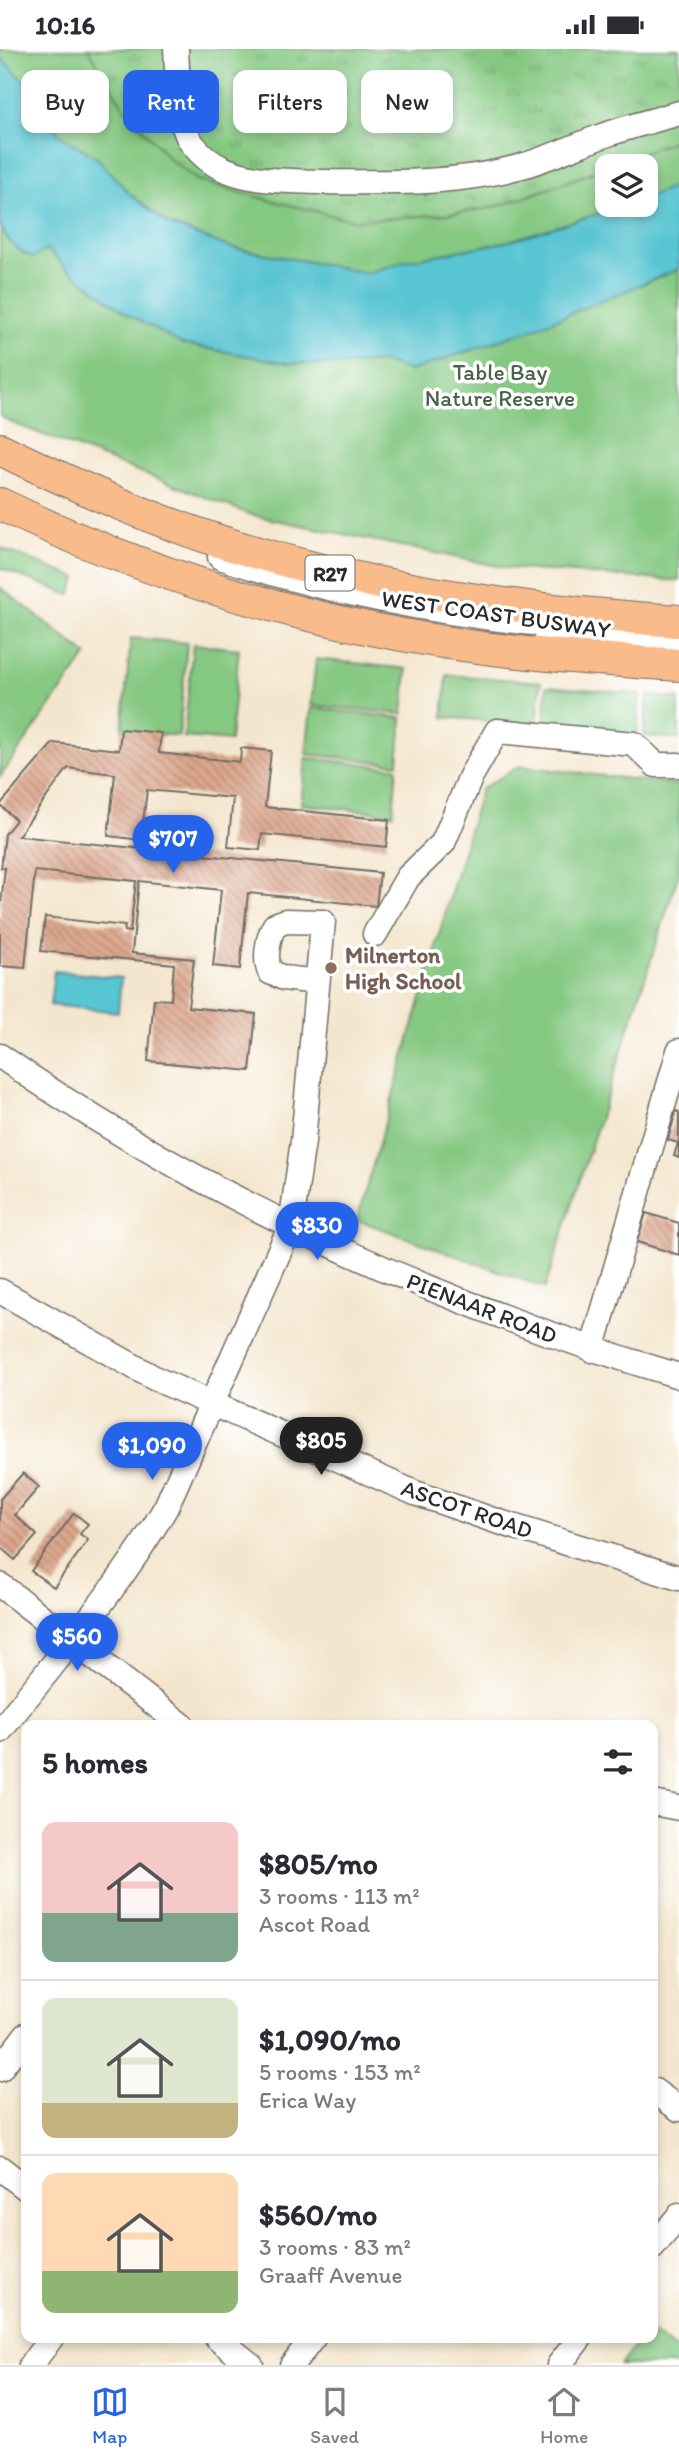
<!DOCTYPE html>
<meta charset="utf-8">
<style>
:root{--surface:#fff;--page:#f2f2f3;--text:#2b2b33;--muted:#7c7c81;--line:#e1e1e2;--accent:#2563eb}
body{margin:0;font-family:Itim,sans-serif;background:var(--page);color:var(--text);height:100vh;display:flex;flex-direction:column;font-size:26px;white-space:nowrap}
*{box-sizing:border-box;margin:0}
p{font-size:23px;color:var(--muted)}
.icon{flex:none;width:38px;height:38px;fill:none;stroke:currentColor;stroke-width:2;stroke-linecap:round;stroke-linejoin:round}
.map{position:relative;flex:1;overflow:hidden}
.side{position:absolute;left:21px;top:1671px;width:637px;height:623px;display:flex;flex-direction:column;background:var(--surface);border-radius:14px;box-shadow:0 4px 10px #0003}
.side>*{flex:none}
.top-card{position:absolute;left:21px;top:21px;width:637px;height:63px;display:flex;gap:14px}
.buttons{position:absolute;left:595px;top:105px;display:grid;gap:14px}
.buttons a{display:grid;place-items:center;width:63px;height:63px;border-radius:14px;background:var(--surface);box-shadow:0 4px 10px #0003;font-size:35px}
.price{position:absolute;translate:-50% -60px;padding:0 16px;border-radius:24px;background:var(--accent);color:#fff;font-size:23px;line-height:46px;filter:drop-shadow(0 2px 4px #0008)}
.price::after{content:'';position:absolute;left:50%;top:42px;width:21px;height:16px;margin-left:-10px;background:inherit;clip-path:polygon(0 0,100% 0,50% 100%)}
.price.selected{background:#222;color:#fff}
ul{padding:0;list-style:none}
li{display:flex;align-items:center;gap:21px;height:175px;padding:0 21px}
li+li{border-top:2px solid var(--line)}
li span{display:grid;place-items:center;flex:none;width:196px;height:140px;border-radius:14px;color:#555}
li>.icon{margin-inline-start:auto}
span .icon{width:84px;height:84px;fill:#fffc;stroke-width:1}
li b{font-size:30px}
h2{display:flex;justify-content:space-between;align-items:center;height:84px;padding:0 21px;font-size:30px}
.chip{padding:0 24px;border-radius:14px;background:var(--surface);box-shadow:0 4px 10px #0003;font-size:24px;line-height:63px}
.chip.selected{background:var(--accent);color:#fff}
.status{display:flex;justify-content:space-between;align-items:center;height:49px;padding:0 35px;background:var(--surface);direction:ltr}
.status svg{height:19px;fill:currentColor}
.dock{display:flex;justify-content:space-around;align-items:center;height:98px;border-top:2px solid var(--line);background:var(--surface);font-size:19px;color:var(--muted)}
.dock a{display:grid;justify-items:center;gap:4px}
.dock .selected{color:var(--accent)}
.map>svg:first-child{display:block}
.grass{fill:url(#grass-tufts);stroke:#587a56;stroke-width:2}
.sand{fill:url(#sand-dots);stroke:#8c8264;stroke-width:2}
.green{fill:#84c881;stroke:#587a56;stroke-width:2}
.water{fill:#59c5d2;stroke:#42787e;stroke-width:2}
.building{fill:url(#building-back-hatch)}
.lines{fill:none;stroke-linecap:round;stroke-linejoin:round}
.minor-casing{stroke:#716c64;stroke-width:27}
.major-casing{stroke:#716c64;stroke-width:34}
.minor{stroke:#fff;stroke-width:24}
.major{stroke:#fabb8b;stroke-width:32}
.education-dot{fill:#8d6e63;stroke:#fff;stroke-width:2.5}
.labels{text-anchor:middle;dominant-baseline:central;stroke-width:7;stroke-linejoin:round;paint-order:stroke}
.shield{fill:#fff;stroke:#6b6b6b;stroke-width:2}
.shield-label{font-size:21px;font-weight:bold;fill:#2b2b2b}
.park-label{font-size:23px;fill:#4a6249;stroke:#fff}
.street-label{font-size:23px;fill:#2b2b2b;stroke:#fff}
.education-label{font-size:23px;font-weight:bold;fill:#785e54;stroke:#fff;text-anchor:start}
</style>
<div class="status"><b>10:16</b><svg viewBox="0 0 49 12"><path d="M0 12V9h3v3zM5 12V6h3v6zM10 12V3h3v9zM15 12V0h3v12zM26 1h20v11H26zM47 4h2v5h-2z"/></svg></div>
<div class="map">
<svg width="679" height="2316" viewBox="0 0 679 2316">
<defs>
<pattern id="grass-tufts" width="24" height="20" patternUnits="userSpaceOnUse" patternTransform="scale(1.75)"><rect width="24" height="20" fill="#84c881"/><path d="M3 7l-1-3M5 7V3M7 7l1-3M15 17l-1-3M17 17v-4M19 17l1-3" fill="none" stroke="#6ca36a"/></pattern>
<pattern id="sand-dots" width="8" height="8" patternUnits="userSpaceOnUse" patternTransform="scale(1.75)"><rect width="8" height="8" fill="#eeda9e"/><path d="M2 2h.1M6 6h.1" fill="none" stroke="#cb8" stroke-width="1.8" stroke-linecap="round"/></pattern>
<pattern id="building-back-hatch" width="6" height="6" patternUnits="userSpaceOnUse" patternTransform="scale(1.75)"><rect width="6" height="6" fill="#dca78d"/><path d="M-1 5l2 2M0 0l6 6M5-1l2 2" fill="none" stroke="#b38873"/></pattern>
</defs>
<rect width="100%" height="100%" fill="#fff"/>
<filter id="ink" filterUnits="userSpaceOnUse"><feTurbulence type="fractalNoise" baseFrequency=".0143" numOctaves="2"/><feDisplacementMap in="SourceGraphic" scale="14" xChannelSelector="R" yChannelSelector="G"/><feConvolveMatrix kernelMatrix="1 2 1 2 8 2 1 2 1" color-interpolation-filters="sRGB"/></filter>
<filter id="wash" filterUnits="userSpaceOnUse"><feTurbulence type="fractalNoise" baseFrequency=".00686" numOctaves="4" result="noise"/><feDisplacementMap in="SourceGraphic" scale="28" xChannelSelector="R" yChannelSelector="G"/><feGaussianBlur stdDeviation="1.57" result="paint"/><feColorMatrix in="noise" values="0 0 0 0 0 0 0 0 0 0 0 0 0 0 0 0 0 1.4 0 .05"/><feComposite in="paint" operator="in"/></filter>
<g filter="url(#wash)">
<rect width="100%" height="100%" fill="#f4e6ce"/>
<path class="grass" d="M88,0H679V90L523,149L491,159L448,165L355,172L236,143L197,131L169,110L124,59Z"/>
<path class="sand" d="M281 34a10 10 0 1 1 20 0a10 10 0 1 1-20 0Z"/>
<path class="green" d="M0,0H88L124,59L169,110L197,131L236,143L355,172L448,165L491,159L523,149L607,118V156H646V117H608L679,90V532L507,519L252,466L10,373L0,367Z
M0,499L77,529L70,546L0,519Z
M0,538L87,606L0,728Z
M131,589L187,594L179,687L122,682Z
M193,595L239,600L230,692L184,688Z
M316,610L407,620L403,665L311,656Z
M447,626L541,633L537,676L443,668Z
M547,637L640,645L637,685L544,677Z
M648,646L679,650V690L644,687Z
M311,659L402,669L398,715L306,705Z
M306,709L397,719L393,765L301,755Z
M520,717L679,736V824L545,1239L357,1171L481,740Z
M653,2284L679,2304V2316H620L641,2289H653Z"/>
<path class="water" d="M0,8L41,49L59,86L96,108L129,144L168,175L229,198L368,224L404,212L505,193L627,156H646V149L679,136V220L530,281L410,322L384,313L341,316L287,314L182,295L126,264L69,221L47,200L33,209C15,200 6,193 0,174Z
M54,922L121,929L118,963L50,956Z"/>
<g id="blocks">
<path class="building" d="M121,680L161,684L159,704L240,713L241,699L271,702L265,758L389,771L386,798L262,785L260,801L228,798L233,749L147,741L141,791L108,787L115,725L68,719L18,787L380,824L376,857L248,844L240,920L213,917L221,841L139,832L132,904L194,910L188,958L256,965L250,1022L148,1012L154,950L171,951L174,915L41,902L45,868L125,877L124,882L130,883L136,832L35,822L25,919L0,917V863L5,819H1L5,785L16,771L0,756L53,694L119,701Z
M676,1062L679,1063V1109L674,1107L678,1094L668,1091Z
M646,1164L679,1174V1206L637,1193Z
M23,1424L39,1438L15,1466L37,1486L15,1511L0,1498V1450Z
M74,1464L88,1475L80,1485L88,1491L54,1538L31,1522Z"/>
</g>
</g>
<g filter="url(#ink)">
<use href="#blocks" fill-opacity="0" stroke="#716c64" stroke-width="2"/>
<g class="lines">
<g class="minor-casing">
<path id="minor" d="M176,0C178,27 176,71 191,93C200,105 210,114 224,120C254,133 290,132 323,133C388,134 455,135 518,118C549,110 578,95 608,85C631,77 655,71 679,64
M220,508C334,546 452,567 571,578
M547,589L679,600
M375,885L408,828L443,794L471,727L497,682L634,695L656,716H679
M0,1007C206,1150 439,1255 679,1327
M0,1242L156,1330L415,1444L493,1471L679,1529
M592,1301L679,1002
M0,1536L182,1676
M0,1682C57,1609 120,1538 166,1458L291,1176L303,1092L323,873L286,872L275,876C268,887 264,911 270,923L284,929L317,933
M653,1754L679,1759
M0,2020L26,1986
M653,2041L679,2060
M0,2119L26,2139
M653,2198L679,2167
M217,2289L251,2316
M31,2316L51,2289
M292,2316L313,2289
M559,2316L580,2289"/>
</g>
<g class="major-casing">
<path id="major" d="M0,400C73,436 147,469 225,494C373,541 525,562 679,572
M0,455C145,525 302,572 462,596C534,606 607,611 679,616"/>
</g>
<use href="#minor" class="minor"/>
<use href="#major" class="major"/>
</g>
</g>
<circle class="education-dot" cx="331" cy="919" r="7"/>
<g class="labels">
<rect class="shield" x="305.5" y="506.5" width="49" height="35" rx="5"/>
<g class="shield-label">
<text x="330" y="524">R27</text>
</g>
<g class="park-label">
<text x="500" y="323">Table Bay<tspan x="500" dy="26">Nature Reserve</tspan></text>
</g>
<g class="street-label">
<text transform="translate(496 565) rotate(8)">WEST COAST BUSWAY</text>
<text transform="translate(482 1259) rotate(21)">PIENAAR ROAD</text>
<text transform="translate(467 1460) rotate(19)">ASCOT ROAD</text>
</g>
<g class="education-label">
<text x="345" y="906">Milnerton<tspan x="345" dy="26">High School</tspan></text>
</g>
</g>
</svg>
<div class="buttons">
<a><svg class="icon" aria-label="layers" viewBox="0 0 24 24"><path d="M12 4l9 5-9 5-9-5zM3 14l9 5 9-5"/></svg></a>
</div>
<b class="price" style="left:173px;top:826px">$707</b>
<b class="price" style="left:317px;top:1213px">$830</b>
<b class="price selected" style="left:321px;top:1428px">$805</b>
<b class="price" style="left:152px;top:1433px">$1,090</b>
<b class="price" style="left:77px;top:1624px">$560</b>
<div class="top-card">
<a class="chip">Buy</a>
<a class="chip selected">Rent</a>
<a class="chip">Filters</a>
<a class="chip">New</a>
</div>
<section class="side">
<h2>5 homes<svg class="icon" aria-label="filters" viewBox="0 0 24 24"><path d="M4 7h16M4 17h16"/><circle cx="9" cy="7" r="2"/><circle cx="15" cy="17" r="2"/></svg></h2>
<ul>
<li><span style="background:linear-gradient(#f6c9c9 65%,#7fa58c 0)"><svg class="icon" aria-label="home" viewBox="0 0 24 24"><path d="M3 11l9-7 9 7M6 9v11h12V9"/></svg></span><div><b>$805/mo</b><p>3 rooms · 113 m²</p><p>Ascot Road</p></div></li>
<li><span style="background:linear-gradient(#dfe7d0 75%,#c2b280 0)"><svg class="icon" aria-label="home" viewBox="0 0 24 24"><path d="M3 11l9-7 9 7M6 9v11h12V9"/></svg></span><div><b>$1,090/mo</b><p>5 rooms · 153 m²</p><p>Erica Way</p></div></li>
<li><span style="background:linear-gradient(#ffd9b3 70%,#8fb573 0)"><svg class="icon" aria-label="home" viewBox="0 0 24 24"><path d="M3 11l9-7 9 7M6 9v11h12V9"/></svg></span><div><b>$560/mo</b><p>3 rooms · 83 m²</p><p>Graaff Avenue</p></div></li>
</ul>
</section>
</div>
<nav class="dock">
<a class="selected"><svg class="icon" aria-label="map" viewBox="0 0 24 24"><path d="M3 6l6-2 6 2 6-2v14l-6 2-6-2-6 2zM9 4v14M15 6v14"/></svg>Map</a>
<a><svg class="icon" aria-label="saved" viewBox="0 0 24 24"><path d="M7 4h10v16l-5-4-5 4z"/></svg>Saved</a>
<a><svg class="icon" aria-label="home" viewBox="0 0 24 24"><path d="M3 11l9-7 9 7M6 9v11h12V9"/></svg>Home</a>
</nav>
